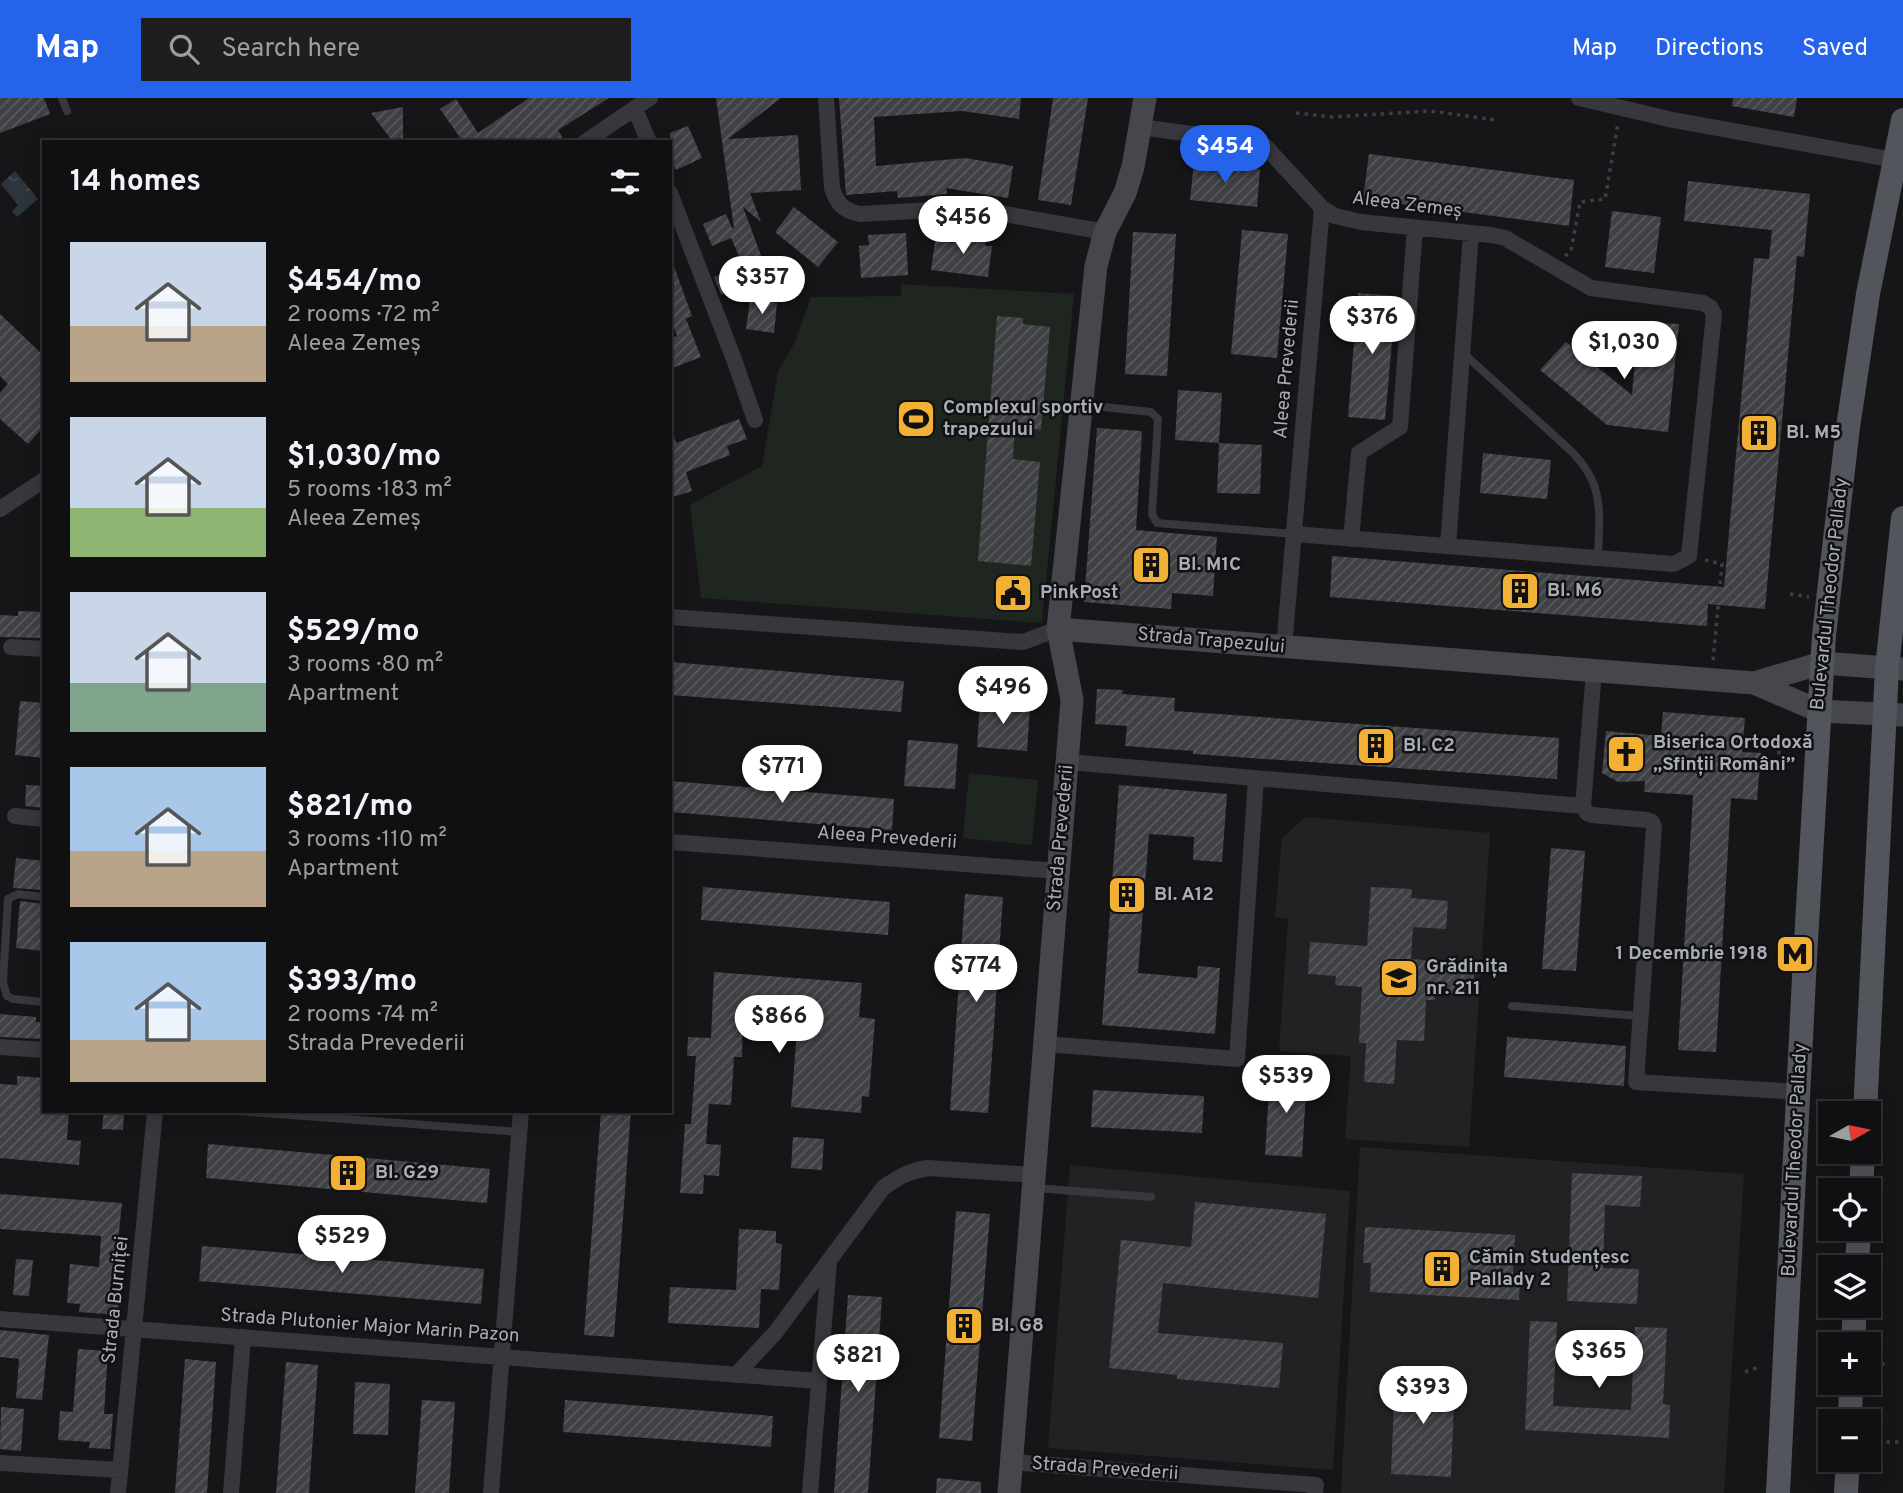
<!DOCTYPE html>
<meta charset="utf-8">
<style>
:root{--surface:#101012;--page:#1e1e20;--text:#f1f3f6;--muted:#9c9d9f;--line:#303032;--accent:#2563eb}
body{margin:0;font-family:Overpass,sans-serif;background:var(--page);color:var(--text);height:100vh;display:flex;flex-direction:column;font-size:26px;white-space:nowrap}
*{box-sizing:border-box;margin:0}
p{font-size:23px;color:var(--muted)}
.icon{flex:none;width:38px;height:38px;fill:none;stroke:currentColor;stroke-width:2;stroke-linecap:round;stroke-linejoin:round}
.map{position:relative;flex:1;overflow:hidden}
.side{position:absolute;left:42px;top:42px;width:630px;height:973px;display:flex;flex-direction:column;background:var(--surface);border-radius:0px;box-shadow:0 4px 18px #0003,0 0 0 2px var(--line)}
.side>*{flex:none}
.needle{width:46px;rotate:81deg}
.controls{position:absolute;left:1818px;top:1003px;display:grid;gap:14px}
.controls a{display:grid;place-items:center;width:63px;height:63px;border-radius:0px;background:var(--surface);box-shadow:0 4px 18px #0003,0 0 0 2px var(--line);font-size:35px}
.price{position:absolute;translate:-50% -60px;padding:0 16px;border-radius:24px;background:#fff;color:#222;font-size:23px;line-height:46px;filter:drop-shadow(0 2px 4px #0008)}
.price::after{content:'';position:absolute;left:50%;top:42px;width:21px;height:16px;margin-left:-10px;background:inherit;clip-path:polygon(0 0,100% 0,50% 100%)}
.price.on{background:var(--accent);color:#fff}
ul{padding:0;list-style:none}
li{display:flex;align-items:center;gap:21px;height:175px;padding:0 28px}
li span{display:grid;place-items:center;flex:none;width:196px;height:140px;border-radius:0px;color:#555}
li>.icon{margin-inline-start:auto}
span .icon{width:84px;height:84px;fill:#fffc;stroke-width:1}
li b{font-size:30px}
h2{display:flex;justify-content:space-between;align-items:center;height:84px;padding:0 28px;font-size:30px}
header{display:flex;align-items:center;gap:42px;box-sizing:border-box;height:98px;padding:0 35px;background:var(--accent);color:#fff}
header strong{font-size:33px}
nav{display:flex;gap:38px;margin-inline-start:auto;font-size:24px}
.search{width:490px;height:63px;background:var(--page);display:flex;align-items:center;gap:18px;box-sizing:border-box;padding:0 24px;border-radius:0px;color:var(--muted);font-size:26px}
.map>svg:first-child{display:block}
.built{fill:#222225}
.green{fill:#1e261f}
.water{fill:url(#water-ripples)}
.building{fill:url(#building-hatch)}
.lines{fill:none;stroke-linecap:round;stroke-linejoin:round}
.path{stroke:#3d3f44;stroke-width:3.5;stroke-dasharray:3.5 5;stroke-linecap:butt}
.lane{stroke:#37383d;stroke-width:8}
.street{stroke:#37383d;stroke-width:16}
.secondary{stroke:#45474d;stroke-width:23}
.primary{stroke:#53555c;stroke-width:24}
.labels{text-anchor:middle;dominant-baseline:central;stroke-width:5;stroke-linejoin:round;paint-order:stroke}
.street-label{font-size:19px;fill:#a8adb8;stroke:#111113}
.poi-label{font-size:19px;font-weight:bold;fill:#a8adb8;stroke:#111113;text-anchor:start}
</style>
<header>
<strong>Map</strong>
<div class="search"><svg class="icon" aria-label="search" viewBox="0 0 24 24"><circle cx="10" cy="10" r="6"/><path d="M15 15l6 6"/></svg>Search here</div>
<nav><a>Map</a><a>Directions</a><a>Saved</a></nav>
</header>
<div class="map">
<svg width="1903" height="1395" viewBox="0 0 1903 1395">
<defs>
<pattern id="water-ripples" width="26" height="14" patternUnits="userSpaceOnUse" patternTransform="scale(1.75)"><rect width="26" height="14" fill="#2c353c"/><path d="M2 4q2-2 4 0t4 0M15 11q2-2 4 0t4 0" fill="none" stroke="#485056"/></pattern>
<pattern id="building-hatch" width="6" height="6" patternUnits="userSpaceOnUse" patternTransform="scale(1.75)"><rect width="6" height="6" fill="#404145"/><path d="M-1 1l2-2M0 6l6-6M5 7l2-2" fill="none" stroke="#595a5e"/></pattern>
</defs>
<rect width="100%" height="100%" fill="#161618"/>
<path class="built" d="M1305,719L1490,735L1469,1049L1345,1041L1351,958L1279,953L1288,821L1275,819L1282,740Z
M1360,1049L1744,1076L1724,1395H1341Z
M1070,1067L1350,1093L1333,1372L1048,1350Z"/>
<path class="green" d="M901,186L1074,196L1042,525L701,500L690,407L762,368L778,274L795,244L811,199L901,198Z
M969,675L1038,682L1032,747L963,740Z"/>
<path class="water" d="M15,73L38,101L17,119L12,113L18,107L1,86Z"/>
<path class="building" d="M0,0H44L50,16L0,35Z
M529,0H609L558,32L565,44H463L440,11L456,1L478,35Z
M716,0H781L728,41L798,37L801,92L750,95L761,124L743,109L769,179L721,197L714,179L744,169L731,140L712,148L703,126L726,116L732,130H734Z
M839,0H1021L1019,21L962,13L874,19L876,68L965,60L1013,68L1008,100L946,90L947,96L898,100L897,93L846,97Z
M1053,0H1088L1071,107L1038,102Z
M1733,0H1797L1794,19L1732,8Z
M403,9V44H393L371,15Z
M688,28L702,60L676,72L670,59V35Z
M1369,56L1574,82L1569,128L1363,101Z
M1194,65L1260,71L1257,109L1190,102Z
M1688,83L1810,96L1804,159L1797,158L1765,511L1708,506L1707,528L1330,499L1332,458L1724,489L1754,160L1769,161L1772,132L1684,123Z
M794,109L838,144L818,169L775,134Z
M1612,113L1661,119L1654,175L1605,169Z
M1242,132L1288,136L1277,260L1231,256Z
M1133,134L1176,136L1167,278L1125,276Z
M906,135L908,177L861,180L859,148L869,147L868,137Z
M955,135L986,139L985,148H992L988,179L931,172L935,143L953,145Z
M670,163H672L692,218L686,221L701,259L670,271V241L677,238L672,225L670,226Z
M1358,195L1396,198L1385,322L1348,319Z
M750,202L777,205L774,235L746,231Z
M0,216L44,258V328L28,346L0,321V295L8,286L0,278Z
M997,218L1023,220V226L1050,229L1041,332L1015,329L1013,361L1040,364L1031,468L978,463Z
M1638,224L1679,226L1668,334L1607,327L1540,272L1566,244L1632,297Z
M1178,292L1222,295L1219,345L1175,342Z
M739,321L747,341L727,348L730,357L686,374L692,393L670,400V336L673,335L676,345Z
M1097,330L1142,333L1136,432L1217,439L1213,498L1172,495L1171,511L1084,504Z
M1219,345L1262,347L1260,396L1217,395Z
M1483,355L1551,362L1547,401L1480,395Z
M18,513L44,514V540L0,539V517L18,518Z
M670,564L904,583L901,614L670,597Z
M1097,591L1123,592L1122,596L1175,600L1174,613L1559,640L1557,681L1193,656V653L1125,648L1127,628L1095,626Z
M20,603L44,605V660L15,657Z
M980,604L1030,608L1027,653L977,649Z
M1663,614L1745,620L1742,654L1761,655L1757,702L1731,700L1716,954L1678,952L1693,697L1644,694L1645,683L1618,684L1602,675L1606,633L1661,638Z
M908,642L958,646L955,691L904,688Z
M670,683L894,701L892,732L670,714Z
M26,687L44,688V710L25,708Z
M1119,687L1227,696L1222,764L1193,762L1194,739L1149,736L1138,875L1197,880L1198,868L1220,870L1215,936L1102,927Z
M1551,750L1585,753L1576,873L1542,871Z
M16,760L44,763V792L13,790Z
M703,789L890,804L888,837L701,822Z
M1371,789L1412,791L1411,800L1448,803L1446,831L1413,829L1411,861L1475,866L1472,896L1435,894V902H1426L1424,943L1397,942L1394,986L1364,984L1366,945H1359L1362,889L1335,887L1336,878L1308,876L1310,844L1367,848Z
M965,796L1003,799L988,1015L950,1012Z
M20,803L44,806V853L16,850Z
M714,874L862,885L859,919L875,921L869,999L862,998L861,1015L791,1009L799,907L743,904L742,959H734L731,1007L709,1006L706,1046L721,1047L719,1078L704,1077L703,1096L680,1095L685,1026H691L696,958H687L688,939L711,940Z
M0,916L36,919V924H44V941L0,939Z
M1507,939L1626,948L1624,988L1504,979Z
M1270,975L1307,978L1302,1059L1265,1057Z
M17,978L44,980V1013H69L67,1042L81,1043L79,1067L0,1060V986L17,987Z
M1093,992L1204,998L1202,1035L1091,1029Z
M104,1013L124,1014L123,1032L102,1031Z
M601,1013H631L614,1239L584,1237Z
M793,1039L824,1041L822,1072L791,1070Z
M208,1046L490,1071L487,1105L206,1080Z
M1572,1075L1642,1078L1640,1109L1605,1107L1603,1170L1639,1171L1637,1206L1567,1203Z
M0,1096L122,1105L118,1143H123L115,1199H119L118,1217L79,1214L80,1206L67,1205L70,1166L99,1169L101,1138L0,1131Z
M1195,1104L1326,1116L1318,1200L1163,1185L1158,1235L1283,1245L1279,1290L1177,1281V1277L1109,1270L1121,1142L1191,1149Z
M956,1113L990,1116L972,1343L939,1340Z
M1365,1129L1515,1137L1513,1177L1520,1178L1519,1202L1370,1194L1371,1165H1363Z
M739,1131L776,1133V1145L782,1146L779,1192L761,1191L759,1230L668,1225L670,1189L736,1192Z
M202,1148L484,1171L481,1206L199,1183Z
M16,1161L33,1162L29,1198L13,1197Z
M848,1197L882,1199L868,1395H834Z
M1530,1223L1557,1224L1553,1308L1631,1312L1635,1229L1667,1230L1663,1306L1670,1307L1669,1340L1525,1332Z
M0,1232L49,1237L42,1302L16,1300L19,1261L0,1259Z
M78,1251L108,1253L104,1316H113L110,1351L89,1350L90,1344L58,1342L60,1313L73,1314Z
M185,1261L216,1264L207,1395H175Z
M286,1264L318,1267L309,1395H276Z
M1395,1277L1455,1279L1451,1379L1391,1376Z
M355,1284L390,1286L388,1337L353,1336Z
M422,1302L455,1304L449,1395H415Z
M565,1302L773,1318L771,1349L563,1334Z
M1,1309L24,1311L21,1353L0,1351Z
M937,1380L981,1384V1395H936Z"/>
<g class="lines">
<path class="path" d="M1296,15L1331,19L1430,13L1496,22
M1565,158L1571,153L1580,104L1605,101L1618,25
M1705,462L1722,466L1713,563
M1790,496L1809,499
M1779,653V672
M1881,1266H1887
M1745,1274L1759,1269
M1878,1344H1903"/>
<path class="lane" d="M62,0L67,13
M1462,254L1570,352C1606,387 1599,415 1598,460
M1084,307L1151,314L1158,321L1152,416L1157,425L1294,436
M44,799L18,796L8,801L3,884L7,898L13,901L44,904
M1512,908L1640,918
M238,1013L519,1034
M1036,1090L1151,1099"/>
<path class="street" d="M826,0L832,90C837,106 844,113 860,116L949,111L982,112L1105,134
M1579,0L1673,22L1895,62
M635,11L649,44
M1140,29L1257,45L1265,48L1322,110L1335,118L1361,124L1491,137L1505,140L1591,190L1703,205L1710,209L1714,216L1689,458L1674,466L1294,436
M585,44L650,0
M670,95L735,264L755,322
M0,411L44,382
M1351,441L1359,355L1400,329L1415,130
M1448,448L1471,135
M670,519L1023,544L1058,531
M11,549L44,551
M1284,549L1322,110
M1594,573L1583,708L1587,715L1592,717L1647,722L1652,724L1654,729L1636,984L1799,994
M1068,664L1583,708
M15,718L44,721
M670,744L1058,773
M1045,946L1237,961L1256,680
M0,949L44,952
M0,1221L819,1283
M736,1277L775,1235L883,1090C898,1079 909,1073 928,1070L1034,1077
M1011,1364L1316,1387L1315,1395
M0,1365L120,1372
M118,1395L155,1013
M231,1395L243,1239
M491,1395L521,1013
M810,1395L829,1164"/>
<path class="secondary" d="M1058,531L1754,585L1819,613L1903,617
M1754,585L1822,565L1903,571
M1009,1395L1072,602L1058,531L1096,168L1105,134L1125,95L1133,69L1145,0"/>
<path class="primary" d="M1865,1015L1887,570L1903,420
M1861,1092L1863,1054
M1857,1169L1859,1130
M1853,1246L1855,1208
M1850,1323L1851,1284
M1778,1395L1805,860L1824,537L1848,329L1868,196L1903,22
M1846,1395L1848,1362"/>
</g>
<defs>
<g id="stadium-square" transform="scale(2.0125)"><rect x="-9" y="-9" width="18" height="18" rx="4" fill="#f2b134" stroke="#111113"/><path d="M0-5a6.5 5 0 1 0 0 10a6.5 5 0 1 0 0-10ZM-3.5-1.8h7v3.6h-7Z" fill="#111"/></g>
<g id="building-square" transform="scale(2.0125)"><rect x="-9" y="-9" width="18" height="18" rx="4" fill="#f2b134" stroke="#111113"/><path d="M-4-6H4V6H1V3H-1V6H-4ZM-2.5-4.3h1.7v1.8h-1.7ZM.8-4.3h1.7v1.8H.8ZM-2.5-1h1.7V.8h-1.7ZM.8-1h1.7V.8H.8Z" fill="#111"/></g>
<g id="civic-square" transform="scale(2.0125)"><rect x="-9" y="-9" width="18" height="18" rx="4" fill="#f2b134" stroke="#111113"/><path d="M-.6-6.5H3V-4.5H.6V-3L4-1V1h2V6H-6V1h2V-1L-.6-3ZM-1.2 2.5V6h2.4V2.5Z" fill="#111"/></g>
<g id="church-square" transform="scale(2.0125)"><rect x="-9" y="-9" width="18" height="18" rx="4" fill="#f2b134" stroke="#111113"/><path d="M-1.2-6h2.4v3.5h3.3v2.4h-3.3V6h-2.4V-.1h-3.3v-2.4h3.3Z" fill="#111"/></g>
<g id="metro-square" transform="scale(2.0125)"><rect x="-9" y="-9" width="18" height="18" rx="4" fill="#f2b134" stroke="#111113"/><path d="M-5.5 5V-5H-3L0 0L3-5H5.5V5H3V-.5L0 4L-3-.5V5Z" fill="#111"/></g>
<g id="school-square" transform="scale(2.0125)"><rect x="-9" y="-9" width="18" height="18" rx="4" fill="#f2b134" stroke="#111113"/><path d="M0-5L7-2L0 1L-7-2ZM-4 1L0 2.5L4 1V4Q0 6-4 4Z" fill="#111"/></g>
</defs>
<g fill-rule="evenodd">
<use href="#stadium-square" x="916" y="321"/>
<use href="#building-square" x="1759" y="335"/>
<use href="#building-square" x="1151" y="467"/>
<use href="#building-square" x="1520" y="493"/>
<use href="#civic-square" x="1013" y="495"/>
<use href="#building-square" x="1376" y="648"/>
<use href="#church-square" x="1626" y="656"/>
<use href="#building-square" x="1127" y="797"/>
<use href="#metro-square" x="1795" y="856"/>
<use href="#school-square" x="1399" y="880"/>
<use href="#building-square" x="348" y="1075"/>
<use href="#building-square" x="1442" y="1171"/>
<use href="#building-square" x="964" y="1228"/>
</g>
<g class="labels">
<g class="street-label">
<text transform="translate(1407 107) rotate(7)">Aleea Zemeș</text>
<text transform="translate(1287 271) rotate(-85)">Aleea Prevederii</text>
<text transform="translate(1830 496) rotate(-84)">Bulevardul Theodor Pallady</text>
<text transform="translate(1211 543) rotate(5)">Strada Trapezului</text>
<text transform="translate(887 740) rotate(4)">Aleea Prevederii</text>
<text transform="translate(1061 740) rotate(-85)">Strada Prevederii</text>
<text transform="translate(1795 1062) rotate(-87)">Bulevardul Theodor Pallady</text>
<text transform="translate(116 1202) rotate(-84)">Strada Burniței</text>
<text transform="translate(370 1228) rotate(4)">Strada Plutonier Major Marin Pazon</text>
<text transform="translate(1105 1371) rotate(4)">Strada Prevederii</text>
</g>
<g class="poi-label">
<text x="943" y="310">Complexul sportiv<tspan x="943" dy="22">trapezului</tspan></text>
<text x="1786" y="335">Bl. M5</text>
<text x="1178" y="467">Bl. M1C</text>
<text x="1547" y="493">Bl. M6</text>
<text x="1040" y="495">PinkPost</text>
<text x="1653" y="645">Biserica Ortodoxă<tspan x="1653" dy="22">„Sfinții Români”</tspan></text>
<text x="1403" y="648">Bl. C2</text>
<text x="1154" y="797">Bl. A12</text>
<text x="1768" y="856" text-anchor="end">1 Decembrie 1918</text>
<text x="1426" y="869">Grădinița<tspan x="1426" dy="22">nr. 211</tspan></text>
<text x="375" y="1075">Bl. G29</text>
<text x="1469" y="1160">Cămin Studențesc<tspan x="1469" dy="22">Pallady 2</tspan></text>
<text x="991" y="1228">Bl. G8</text>
</g>
</g>
</svg>
<div class="controls">
<a><svg class="needle" viewBox="-14 -14 28 28"><path d="M0-13l5 13h-10z" fill="#e53935"/><path d="M0 13l5-13h-10z" fill="#9c9d9f"/></svg></a>
<a><svg class="icon" aria-label="locate" viewBox="0 0 24 24"><circle cx="12" cy="12" r="6"/><path d="M12 2v4M12 18v4M2 12h4M18 12h4"/></svg></a>
<a><svg class="icon" aria-label="layers" viewBox="0 0 24 24"><path d="M12 4l9 5-9 5-9-5zM3 14l9 5 9-5"/></svg></a>
<a>+</a>
<a>−</a>
</div>
<b class="price on" style="left:1225px;top:87px">$454</b>
<b class="price" style="left:963px;top:158px">$456</b>
<b class="price" style="left:762px;top:218px">$357</b>
<b class="price" style="left:1372px;top:258px">$376</b>
<b class="price" style="left:1624px;top:283px">$1,030</b>
<b class="price" style="left:1003px;top:628px">$496</b>
<b class="price" style="left:782px;top:707px">$771</b>
<b class="price" style="left:976px;top:906px">$774</b>
<b class="price" style="left:779px;top:957px">$866</b>
<b class="price" style="left:1286px;top:1017px">$539</b>
<b class="price" style="left:342px;top:1177px">$529</b>
<b class="price" style="left:1599px;top:1292px">$365</b>
<b class="price" style="left:858px;top:1296px">$821</b>
<b class="price" style="left:1423px;top:1328px">$393</b>
<section class="side">
<h2>14 homes<svg class="icon" aria-label="filters" viewBox="0 0 24 24"><path d="M4 7h16M4 17h16"/><circle cx="9" cy="7" r="2"/><circle cx="15" cy="17" r="2"/></svg></h2>
<ul>
<li><span style="background:linear-gradient(#c9d6e8 60%,#b9a48a 0)"><svg class="icon" aria-label="home" viewBox="0 0 24 24"><path d="M3 11l9-7 9 7M6 9v11h12V9"/></svg></span><div><b>$454/mo</b><p>2 rooms · 72 m²</p><p>Aleea Zemeș</p></div></li>
<li><span style="background:linear-gradient(#c9d6e8 65%,#8fb573 0)"><svg class="icon" aria-label="home" viewBox="0 0 24 24"><path d="M3 11l9-7 9 7M6 9v11h12V9"/></svg></span><div><b>$1,030/mo</b><p>5 rooms · 183 m²</p><p>Aleea Zemeș</p></div></li>
<li><span style="background:linear-gradient(#c9d6e8 65%,#7fa58c 0)"><svg class="icon" aria-label="home" viewBox="0 0 24 24"><path d="M3 11l9-7 9 7M6 9v11h12V9"/></svg></span><div><b>$529/mo</b><p>3 rooms · 80 m²</p><p>Apartment</p></div></li>
<li><span style="background:linear-gradient(#a9c7e8 60%,#b9a48a 0)"><svg class="icon" aria-label="home" viewBox="0 0 24 24"><path d="M3 11l9-7 9 7M6 9v11h12V9"/></svg></span><div><b>$821/mo</b><p>3 rooms · 110 m²</p><p>Apartment</p></div></li>
<li><span style="background:linear-gradient(#a9c7e8 70%,#b9a48a 0)"><svg class="icon" aria-label="home" viewBox="0 0 24 24"><path d="M3 11l9-7 9 7M6 9v11h12V9"/></svg></span><div><b>$393/mo</b><p>2 rooms · 74 m²</p><p>Strada Prevederii</p></div></li>
</ul>
</section>
</div>
